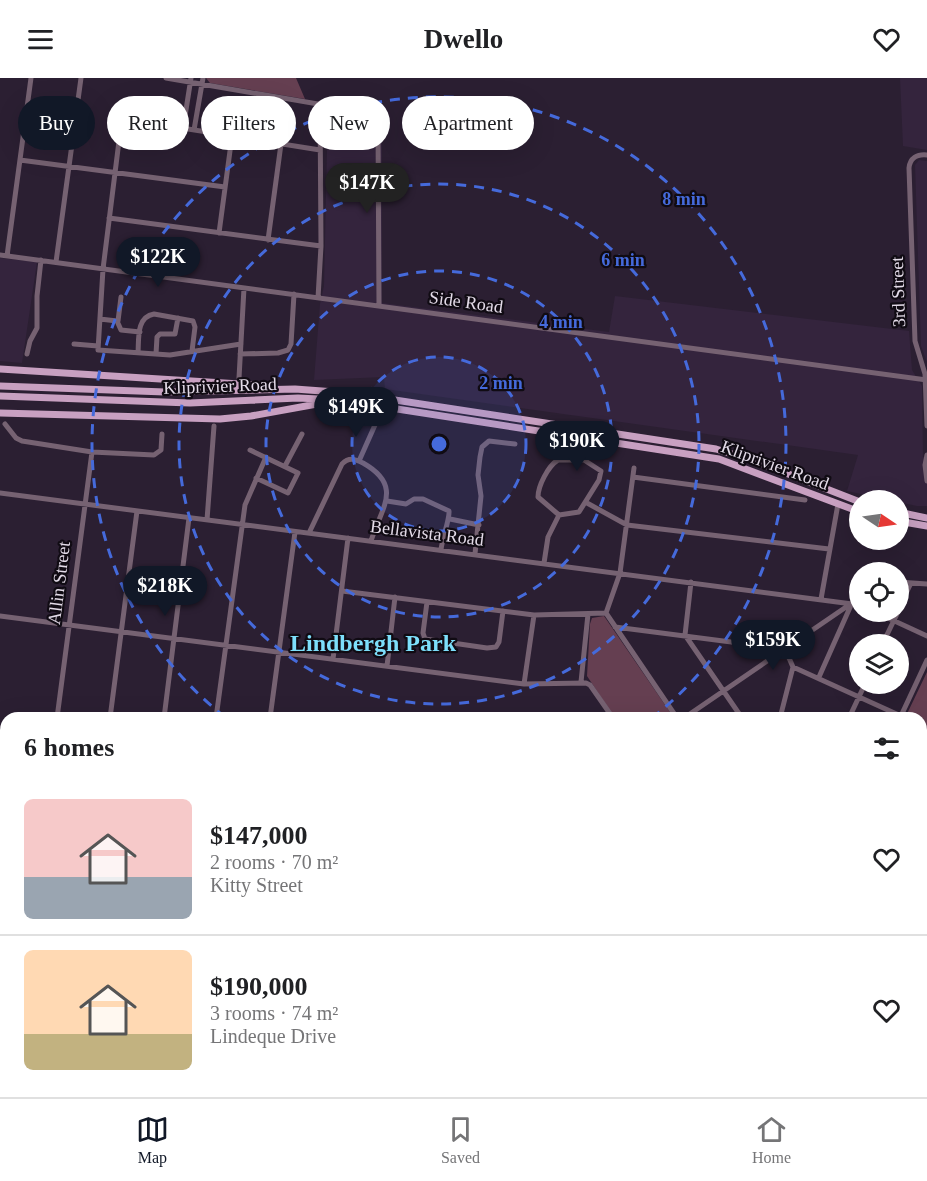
<!DOCTYPE html>
<meta charset="utf-8">
<style>
:root{--surface:#fff;--page:#f6f6f6;--text:#202124;--muted:#757577;--line:#e0e0e0;--accent:#111827}
body{margin:0;font-family:Georgia,serif;background:var(--page);color:var(--text);height:100vh;display:flex;flex-direction:column;font-size:22px;white-space:nowrap}
*{box-sizing:border-box;margin:0}
p{font-size:20px;color:var(--muted)}
.icon{flex:none;width:33px;height:33px;fill:none;stroke:currentColor;stroke-width:2;stroke-linecap:round;stroke-linejoin:round}
.map{position:relative;flex:1;overflow:hidden}
.panel{position:absolute;left:0px;top:634px;width:927px;height:386px;display:flex;flex-direction:column;background:var(--surface);border-radius:18px 18px 0 0;box-shadow:0 6px 24px #0002}
.panel>*{flex:none}
.hud{position:absolute;left:18px;top:18px;width:600px;height:54px;display:flex;gap:12px}
.needle{width:39px;rotate:103deg}
.buttons{position:absolute;left:849px;top:412px;display:grid;gap:12px}
.buttons a{display:grid;place-items:center;width:60px;height:60px;border-radius:50%;background:var(--surface);box-shadow:0 6px 24px #0002;font-size:30px}
.price{position:absolute;translate:-50% -51px;padding:0 14px;border-radius:21px;background:var(--accent);color:#fff;font-size:20px;line-height:39px;filter:drop-shadow(0 2px 3px #0008)}
.price::after{content:'';position:absolute;left:50%;top:36px;width:18px;height:14px;margin-left:-9px;background:inherit;clip-path:polygon(0 0,100% 0,50% 100%)}
.price.selected{background:#222;color:#fff}
ul{padding:0;list-style:none}
li{display:flex;align-items:center;gap:18px;height:150px;padding:0 24px}
li+li{border-top:2px solid var(--line)}
li span{display:grid;place-items:center;flex:none;width:168px;height:120px;border-radius:9px;color:#555}
li>.icon{margin-inline-start:auto}
span .icon{width:72px;height:72px;fill:#fffc;stroke-width:1}
li b{font-size:26px}
h2{display:flex;justify-content:space-between;align-items:center;height:72px;padding:0 24px;font-size:26px}
.chip{padding:0 21px;border-radius:27px;background:var(--surface);box-shadow:0 6px 24px #0002;font-size:21px;line-height:54px}
.chip.selected{background:var(--accent);color:#fff}
header{display:flex;justify-content:space-between;align-items:center;height:78px;padding:0 24px;background:var(--surface);font-size:27px;font-weight:700}
.tabs{display:flex;justify-content:space-around;align-items:center;height:84px;border-top:2px solid var(--line);background:var(--surface);font-size:16px;color:var(--muted)}
.tabs a{display:grid;justify-items:center;gap:3px}
.tabs .selected{color:var(--accent)}
.map>svg:first-child{display:block}
.built{fill:#34243d}
.green{fill:#653f51}
.lines{fill:none;stroke-linecap:round;stroke-linejoin:round}
.minor{stroke:#766272;stroke-width:5}
.major{stroke:#c8a0c1;stroke-width:7}
.ring{fill:none;stroke:#456adb;stroke-width:3;stroke-dasharray:10 8}
.labels{text-anchor:middle;dominant-baseline:central;stroke-width:4.5;stroke-linejoin:round;paint-order:stroke}
.street-label{font-size:18px;fill:#e3dbe8;stroke:#100b13}
.district-label{font-size:24px;font-weight:bold;fill:#7ddffb;stroke:#100b13}
.centre{fill:#456adb;stroke:#100b13;stroke-width:3}
.ring-label{font-size:18px;text-anchor:middle;font-weight:bold;fill:#456adb;stroke:#100b13;stroke-width:4.5;stroke-linejoin:round;paint-order:stroke}
</style>
<header><svg class="icon" aria-label="menu" viewBox="0 0 24 24"><path d="M4 6h16M4 12h16M4 18h16"/></svg>Dwello<svg class="icon" aria-label="heart" viewBox="0 0 24 24"><path d="M12 20l-8-8c-3-5 5-10 8-4 3-6 11-1 8 4z"/></svg></header>
<div class="map">
<svg width="927" height="1019" viewBox="0 0 927 1019">
<rect width="100%" height="100%" fill="#2b1f32"/>
<path class="built" d="M900,0H927V72L903,68Z
M328,27L382,34V225L609,254L615,218L909,253L912,292L922,308L923,379H927V428H917L847,413L858,377L385,311L384,299L314,302L320,226L324,208Z
M919,82L927,83V284L921,268L915,87Z
M0,180L37,184L22,285L0,283Z
M0,662L6,663V849L0,848Z
M98,1014H168L205,1019H97Z"/>
<path class="green" d="M206,0H296L305,21L210,5Z
M604,538L674,640H615L587,598L590,546L592,540Z
M927,594V736L921,733V640H905Z"/>
<g class="lines">
<path class="minor" d="M166,0L376,36L378,46L379,228
M183,51L191,0
M194,52L203,0
M927,77C917,76 910,80 909,90L915,263L925,296L927,348
M20,82L225,109
M109,140L321,168
M219,155L232,58
M268,162L281,66
M0,177L927,302
M7,178L31,0
M56,184L81,0
M318,220L321,168L320,25
M100,241L117,243L121,252L140,254
M118,243L121,219
M74,266L98,268
M241,266L170,277L98,272L103,191L121,47L126,42H131L320,72
M138,275C139,261 136,239 154,236L193,243L195,249L192,273
M27,276L30,263L37,250V218L41,182
M156,276L157,259L160,256H175L178,240
M240,276L278,275L288,272L291,266L294,216
M239,300L244,210
M5,346L16,360L22,363L92,374L154,377L161,372L162,356
M250,372L298,395L288,415L256,400
M927,377L925,387L927,403
M558,382H584L601,393L599,402L579,434L559,437L538,419C538,408 548,388 558,382Z
M359,383L375,347
M285,388L302,356
M633,399L805,422
M0,415L860,527
M387,423L406,426L414,421H423L449,433C450,440 442,461 441,472
M587,425L627,447L829,471
M450,441L479,447
M207,442L214,348
M309,455L342,386C349,379 355,381 363,385C404,408 381,430 371,463
M475,476L481,418L478,397L480,379L482,369L489,363L515,366
M544,485L548,459L559,437
M691,504L685,557L742,640
M898,504L927,506
M342,513L534,537L606,535
M821,521L838,426
M427,524L423,555L425,561L487,570L496,569L499,564L503,533
M898,532L911,505
M875,534L927,558
M606,535L620,495L634,390
M606,535L677,640
M0,538L524,606L586,605L590,607L613,640
M615,549L785,571L793,589L780,640
M882,567L898,534
M333,581L348,460
M387,588L395,519
M793,589L901,638
M819,599L860,507
M581,604L588,536
M524,606L534,537
M57,640L92,374
M110,640L137,433
M164,640L189,440
M216,640L245,427L266,379
M270,640L295,454
M684,640L849,527
M849,640L865,606
M900,640L927,582
M0,659L6,660
M921,739L927,741
M921,845L927,832
M0,853L6,854
M0,900L6,858
M921,923L927,925
M0,924L6,925
M921,969L927,956
M0,986L6,987
M921,1009L927,1012
M200,1014L229,1019
M695,1014L706,1019
M93,1019L94,1014
M252,1019V1014
M297,1019L298,1014
M342,1019L343,1014
M386,1019L387,1014
M431,1019L432,1014
M469,1019L471,1014
M520,1019L522,1014
M572,1019L574,1014
M623,1019L625,1014
M675,1019L677,1014
M726,1019L728,1014
M781,1019L783,1014
M786,1019L789,1014
M898,1019L900,1014"/>
<path class="major" d="M0,291L273,308
M0,308L165,314L295,311L349,315L716,371L755,383L860,424
M0,318L190,325L298,320L339,322L719,381L860,434
M0,335L220,341L251,338L328,324
M898,434L927,440
M898,443L927,448"/>
</g>
<circle cx="439" cy="366" r="87" fill="#456adb" fill-opacity=".12"/>
<g class="ring">
<circle cx="439" cy="366" r="87"/>
<circle cx="439" cy="366" r="173"/>
<circle cx="439" cy="366" r="260"/>
<path d="M225 639A347 347 0 1 1 653 639"/>
</g>
<g class="labels">
<g class="street-label">
<text transform="translate(898 214) rotate(-92)">3rd Street</text>
<text transform="translate(466 224) rotate(8)">Side Road</text>
<text transform="translate(220 308) rotate(-2)">Kliprivier Road</text>
<text transform="translate(775 387) rotate(20)">Kliprivier Road</text>
<text transform="translate(427 455) rotate(7)">Bellavista Road</text>
<text transform="translate(59 505) rotate(-83)">Allin Street</text>
</g>
<g class="district-label">
<text x="373" y="565">Lindbergh Park</text>
</g>
</g>
<circle cx="439" cy="366" r="9" class="centre"/>
<g class="ring-label">
<text x="684" y="127">8 min</text>
<text x="623" y="188">6 min</text>
<text x="561" y="250">4 min</text>
<text x="501" y="311">2 min</text>
</g>
</svg>
<div class="buttons">
<a><svg class="needle" viewBox="-14 -14 28 28"><path d="M0-13l5 13h-10z" fill="#e53935"/><path d="M0 13l5-13h-10z" fill="#757577"/></svg></a>
<a><svg class="icon" aria-label="locate" viewBox="0 0 24 24"><circle cx="12" cy="12" r="6"/><path d="M12 2v4M12 18v4M2 12h4M18 12h4"/></svg></a>
<a><svg class="icon" aria-label="layers" viewBox="0 0 24 24"><path d="M12 4l9 5-9 5-9-5zM3 14l9 5 9-5"/></svg></a>
</div>
<b class="price selected" style="left:367px;top:136px">$147K</b>
<b class="price" style="left:158px;top:210px">$122K</b>
<b class="price" style="left:356px;top:360px">$149K</b>
<b class="price" style="left:577px;top:394px">$190K</b>
<b class="price" style="left:165px;top:539px">$218K</b>
<b class="price" style="left:773px;top:593px">$159K</b>
<div class="hud">
<a class="chip selected">Buy</a>
<a class="chip">Rent</a>
<a class="chip">Filters</a>
<a class="chip">New</a>
<a class="chip">Apartment</a>
</div>
<section class="panel">
<h2>6 homes<svg class="icon" aria-label="filters" viewBox="0 0 24 24"><path d="M4 7h16M4 17h16"/><circle cx="9" cy="7" r="2"/><circle cx="15" cy="17" r="2"/></svg></h2>
<ul>
<li><span style="background:linear-gradient(#f6c9c9 65%,#9aa5b1 0)"><svg class="icon" aria-label="home" viewBox="0 0 24 24"><path d="M3 11l9-7 9 7M6 9v11h12V9"/></svg></span><div><b>$147,000</b><p>2 rooms · 70 m²</p><p>Kitty Street</p></div><svg class="icon" aria-label="heart" viewBox="0 0 24 24"><path d="M12 20l-8-8c-3-5 5-10 8-4 3-6 11-1 8 4z"/></svg></li>
<li><span style="background:linear-gradient(#ffd9b3 70%,#c2b280 0)"><svg class="icon" aria-label="home" viewBox="0 0 24 24"><path d="M3 11l9-7 9 7M6 9v11h12V9"/></svg></span><div><b>$190,000</b><p>3 rooms · 74 m²</p><p>Lindeque Drive</p></div><svg class="icon" aria-label="heart" viewBox="0 0 24 24"><path d="M12 20l-8-8c-3-5 5-10 8-4 3-6 11-1 8 4z"/></svg></li>
</ul>
</section>
</div>
<nav class="tabs">
<a class="selected"><svg class="icon" aria-label="map" viewBox="0 0 24 24"><path d="M3 6l6-2 6 2 6-2v14l-6 2-6-2-6 2zM9 4v14M15 6v14"/></svg>Map</a>
<a><svg class="icon" aria-label="saved" viewBox="0 0 24 24"><path d="M7 4h10v16l-5-4-5 4z"/></svg>Saved</a>
<a><svg class="icon" aria-label="home" viewBox="0 0 24 24"><path d="M3 11l9-7 9 7M6 9v11h12V9"/></svg>Home</a>
</nav>
